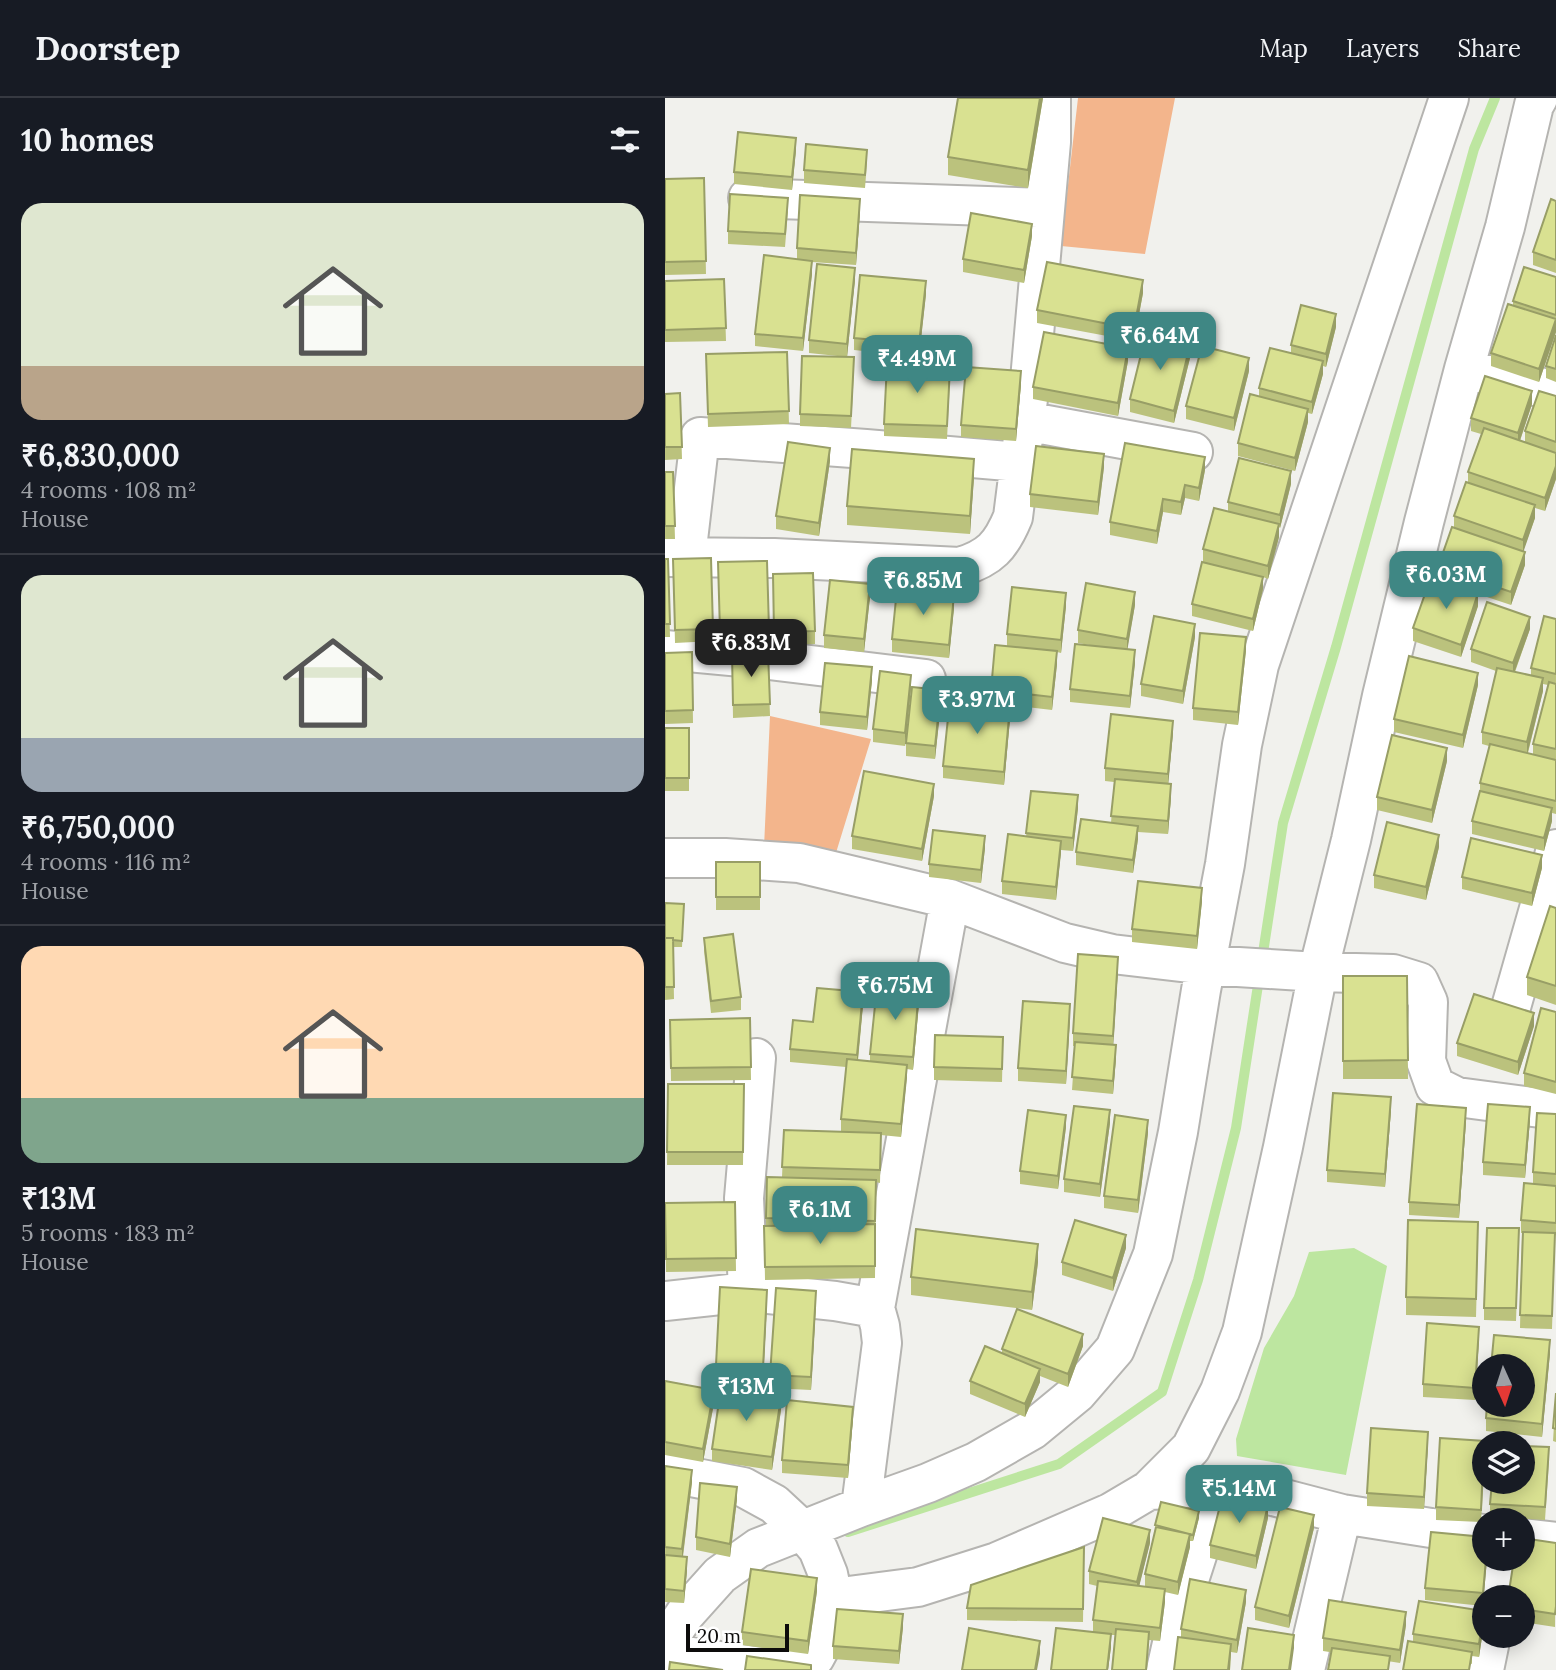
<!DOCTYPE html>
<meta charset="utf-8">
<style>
:root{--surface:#171b24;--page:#20242c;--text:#f1f3f6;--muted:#9ea1a6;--line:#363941;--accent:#3f8784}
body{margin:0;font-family:Lora,serif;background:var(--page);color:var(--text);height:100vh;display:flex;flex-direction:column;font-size:26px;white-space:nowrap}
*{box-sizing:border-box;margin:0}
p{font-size:23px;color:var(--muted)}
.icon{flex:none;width:38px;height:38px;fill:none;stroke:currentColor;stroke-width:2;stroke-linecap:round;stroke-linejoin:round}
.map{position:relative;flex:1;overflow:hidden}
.side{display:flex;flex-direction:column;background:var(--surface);width:665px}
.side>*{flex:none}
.needle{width:46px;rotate:177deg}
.fabs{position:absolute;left:807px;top:1256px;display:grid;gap:14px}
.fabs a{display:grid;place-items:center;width:63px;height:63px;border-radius:50%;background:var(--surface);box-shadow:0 4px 18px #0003;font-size:35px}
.scale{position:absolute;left:21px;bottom:18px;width:103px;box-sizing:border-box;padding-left:7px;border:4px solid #0d0c0b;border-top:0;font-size:19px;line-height:24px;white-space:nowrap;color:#0d0c0b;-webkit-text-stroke:5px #fff;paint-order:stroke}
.price{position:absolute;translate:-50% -60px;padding:0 16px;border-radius:14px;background:var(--accent);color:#fff;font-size:23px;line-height:46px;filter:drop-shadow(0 2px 4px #0008)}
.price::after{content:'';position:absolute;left:50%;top:42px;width:21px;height:16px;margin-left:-10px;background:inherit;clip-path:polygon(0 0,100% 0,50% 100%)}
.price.current{background:#222;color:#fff}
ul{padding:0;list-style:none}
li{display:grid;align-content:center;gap:14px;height:371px;padding:0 21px}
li+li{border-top:2px solid var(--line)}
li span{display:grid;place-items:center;height:217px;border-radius:21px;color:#555}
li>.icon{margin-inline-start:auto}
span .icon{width:126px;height:126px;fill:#fffc;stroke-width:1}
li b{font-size:30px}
h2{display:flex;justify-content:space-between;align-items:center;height:84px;padding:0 21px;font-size:30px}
header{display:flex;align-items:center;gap:42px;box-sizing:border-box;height:98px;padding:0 35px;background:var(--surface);border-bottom:2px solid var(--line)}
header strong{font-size:33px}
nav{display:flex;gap:38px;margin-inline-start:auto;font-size:24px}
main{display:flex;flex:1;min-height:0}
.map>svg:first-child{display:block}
.green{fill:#f3b58c}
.water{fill:#bde6a0}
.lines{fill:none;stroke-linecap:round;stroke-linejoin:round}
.stream{stroke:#bde6a0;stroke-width:10}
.minor-casing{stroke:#b5b4b1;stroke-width:42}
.minor{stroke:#fff;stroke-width:38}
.wall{fill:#bbc27d;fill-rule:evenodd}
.shaded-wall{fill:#989e66}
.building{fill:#d9e191;stroke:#989e66;stroke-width:2}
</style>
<header>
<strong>Doorstep</strong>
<nav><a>Map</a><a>Layers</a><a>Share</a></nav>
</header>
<main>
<section class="side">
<h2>10 homes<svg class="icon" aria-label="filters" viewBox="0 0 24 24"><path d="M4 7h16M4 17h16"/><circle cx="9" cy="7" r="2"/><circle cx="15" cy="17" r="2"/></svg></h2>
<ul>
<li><span style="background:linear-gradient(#dfe7d0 75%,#b9a48a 0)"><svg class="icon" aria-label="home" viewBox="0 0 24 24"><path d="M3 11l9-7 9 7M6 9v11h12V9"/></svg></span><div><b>₹6,830,000</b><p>4 rooms · 108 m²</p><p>House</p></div></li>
<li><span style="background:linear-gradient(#dfe7d0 75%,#9aa5b1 0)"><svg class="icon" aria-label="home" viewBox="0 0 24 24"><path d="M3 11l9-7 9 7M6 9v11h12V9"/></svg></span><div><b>₹6,750,000</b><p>4 rooms · 116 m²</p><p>House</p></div></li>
<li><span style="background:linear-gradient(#ffd9b3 70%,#7fa58c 0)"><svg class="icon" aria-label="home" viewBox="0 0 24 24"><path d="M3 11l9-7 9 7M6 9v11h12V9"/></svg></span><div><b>₹13M</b><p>5 rooms · 183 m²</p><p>House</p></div></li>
</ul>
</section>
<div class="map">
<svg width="891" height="1572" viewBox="0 0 891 1572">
<rect width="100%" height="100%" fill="#f1f1ed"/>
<path class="green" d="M413,0H510L480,156L396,148Z
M105,618L206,641L170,758L99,749Z"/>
<path class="water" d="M689,1150L722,1168L681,1377L572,1358L571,1341L599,1250L629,1198L644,1154Z"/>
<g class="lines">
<path class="stream" d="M183,1434L394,1366L497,1294L533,1182L571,1030L618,725L671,549L809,51L830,0"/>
<g class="minor-casing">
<path id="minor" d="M83,100L380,110
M799,271L891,293
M360,323L528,354
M0,459L109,460L295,469C325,460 336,448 348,419L364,293L386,44V0
M21,459L35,339L201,351L355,364
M0,552L87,560L261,581
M0,760H60L134,765L285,801L400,845L447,856L541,867L653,874L728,876L754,884L763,904L761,963L770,988L792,999L891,1012
M846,909L891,751
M83,1194L79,1100L91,960
M0,1203L83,1194L170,1203L210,1210L215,1228L217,1245L196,1409
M210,1210L285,801
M0,1374L78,1389L109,1406L137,1432L153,1451L163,1476L168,1500L163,1535L150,1559L129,1568L102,1570L0,1555
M484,1392L554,1389L585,1392L677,1416L766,1430L819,1436
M858,1440L891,1444
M168,1500L253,1489L332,1464L445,1415L484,1392L526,1350L555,1293L577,1234L618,1049L653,874L686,742L717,598L759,424L799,271L840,129L869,7L873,0
M831,1500L836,1461
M0,1546L20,1516L55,1477L93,1450L196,1409L263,1385L311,1364L367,1332L412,1295L450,1251L488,1156L513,1034L536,892L560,766L577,647L594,567L784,0
M501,1572L515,1510L554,1389
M640,1572L677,1416
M819,1572L826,1538"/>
</g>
<use href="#minor" class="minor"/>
</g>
<path class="wall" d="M293,0H378L363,90L283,77V59Z
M131,52L127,92L69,86V74Z
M202,65L200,90L139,85V72Z
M39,80L41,176L0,177V81Z
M891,103V175L868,167V154Z
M123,113L120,149L63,146V133Z
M195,114L191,167L147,164V176L138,253L90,248V236L132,161V150Z
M367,138L359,185L298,174V161Z
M891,179V234L874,284L826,268V255L848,208V203Z
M59,181L61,243L0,244V183Z
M190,182L182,259L144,255V242Z
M478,195L469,243L372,225V212Z
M261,196L254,259L189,252V240Z
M671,229L661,269L658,268V276L647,316L643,315V324L630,373L573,358V345L594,298V290L626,255V247Z
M891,237V284L881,280V268Z
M122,254L124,326L43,329L41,269Z
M525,260L509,325L465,314V301Z
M463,263L453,318L368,301V289Z
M189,272L186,330L135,328V316Z
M584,273L569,333L521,321V308Z
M285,282L282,341L219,338V326Z
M356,286L351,343L296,339V327Z
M15,295L17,361L0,362V296Z
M891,298V381L880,413L870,410V420L858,453L860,467L846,507L813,496V508L796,559L748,543V530L773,481V469L789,430V418L803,384V374L816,336L806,333V320L867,306L855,343L860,345V333Z
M165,363L154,438L111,431V418Z
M439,369L433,417L365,409V396Z
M540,372L534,403L520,400L516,417L498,414L492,446L445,437V424Z
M0,374H8L10,441H0Z
M309,379L305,436L182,427V408Z
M626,386L615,430L614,429V439L603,481L598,479V491L588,533L527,518V506L538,464V451L563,413V404Z
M46,460L48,543L10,545L8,461Z
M0,461H3L5,539H0Z
M102,463L104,543L55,545L53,464Z
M108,476L150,533V546L109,547Z
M205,499L199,554L159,550V537Z
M470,507L462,551L470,565L465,610L405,604V591L431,548L413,545V532Z
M401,508L396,555L392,554V566L387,612L326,605V592L342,548V536Z
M289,510L284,560L227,554V541Z
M891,521V716L887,715V723L879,753L807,736V723L815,693V685L824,648L817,646V634L831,573L806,564V551L865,531L850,574L866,578V570ZM878,586L883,587L868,646V657L863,655L878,593Z
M530,539L518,606L476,598V586Z
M581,552L573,627L528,622V610Z
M27,554L28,625L0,626V555Z
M103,554L105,618L68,620L67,556Z
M207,582L202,632L155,627V614Z
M813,587L798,650L729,634V621Z
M246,589L240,648L208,644V631Z
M276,605L270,661L241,658V645Z
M345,621L339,687L278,680V668Z
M0,630H24V693H0Z
M508,635L503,685L506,699L503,736L473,734V741L468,775L411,767V754L446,725L449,684L440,683V670Z
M782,663L767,725L712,712V699Z
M366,693L413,710L408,753L396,752L391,802L337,796V783L361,739Z
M269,698L257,763L187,751V738Z
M774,749L761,802L709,790V777Z
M320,750L316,785L264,779V766Z
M51,764H95V812H51Z
M877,770L867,808L797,791V779Z
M537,803L532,851L467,844V831Z
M0,805L19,806L17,849H8L9,901L0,902Z
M891,810V907L862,897V879Z
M39,840L76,899V912L46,915L39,853Z
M453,871L448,947L451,960L448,996L407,992L410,948H408V935Z
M678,878H742L743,981H678Z
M254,905L248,972L242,971L236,1039L216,1037L215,1085L211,1084L210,1180L100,1182L99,1128H101V1120L117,1079L119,1032L176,1034V1021L181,969L125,964V951L148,924L198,907L193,963L205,964V956Z
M891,914V996L859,988V975Z
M405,919L401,986L353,983V970Z
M85,920L86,982L6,983L5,922Z
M869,928L853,977L792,958V945Z
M338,939L337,984L269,982V969Z
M3,986H79L78,1067H2Z
M726,1012L720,1089L662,1084V1072Z
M891,1016V1137H890L887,1231L855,1230L857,1135H856V1122L868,1086V1074Z
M865,1022L860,1080L818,1077V1064Z
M801,1023L794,1120L744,1117V1104Z
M445,1025L435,1099L399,1094V1081Z
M401,1029L393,1091L355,1086V1073Z
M483,1035L473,1115L439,1110V1098Z
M70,1104L71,1173L1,1174L0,1105Z
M813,1142L811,1219L741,1217V1199Z
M854,1143L851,1223L819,1222V1210Z
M461,1150L448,1193L397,1177V1164Z
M373,1164L367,1212L246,1197V1179Z
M102,1205L98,1283L51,1280V1267Z
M151,1206L146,1292L105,1290V1277Z
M814,1241L810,1302L758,1299V1286Z
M418,1248L403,1289L375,1278V1284L360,1319L305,1296V1283L337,1255V1251Z
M885,1255L877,1339L821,1333V1320Z
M0,1283L49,1305L38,1364L0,1357Z
M891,1295V1344L888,1343Z
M116,1312L107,1372L47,1363V1351Z
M188,1321L183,1380L117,1375V1362Z
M763,1346L759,1411L702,1408V1395Z
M819,1346V1377L816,1424L771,1422V1409Z
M884,1362L880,1422L825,1419V1406Z
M0,1368L27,1384L18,1459L22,1472L19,1505L0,1504Z
M72,1401L65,1459L31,1452V1439Z
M534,1420L528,1443H525V1449L513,1497L500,1494V1504L495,1543L484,1542L482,1572H447L450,1537H446V1549L443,1572H386L428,1534V1522L432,1488L424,1486V1473L485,1445L474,1488L480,1489V1476L490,1432V1427Z
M603,1420L591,1471L545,1460V1447Z
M649,1430L624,1530L590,1522V1509Z
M819,1439L818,1508L760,1502V1490Z
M891,1445L890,1529L858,1524V1500Z
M419,1449L418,1524L302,1522V1510Z
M152,1493L143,1556L77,1547V1534Z
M581,1504L572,1555L566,1554L565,1572H509L516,1540V1531Z
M819,1526L814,1559L807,1558V1566L748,1544V1536Z
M741,1527L735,1565L658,1553V1540Z
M238,1529L234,1566L168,1561V1548Z"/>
<path class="shaded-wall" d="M375,0H378L363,90V72Z
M131,40V52L127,92V79Z
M195,101V114L191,167V155Z
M367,126V138L359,185V172Z
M147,163V176L138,253V240Z
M190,170V182L182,259V246Z
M478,182V195L469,243V231Z
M261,183V196L254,259V246Z
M671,216V229L661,269V256Z
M891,221V234L874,284V271Z
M525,247V260L509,325V313Z
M463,250V263L453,318V305Z
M584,260V273L569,333V320Z
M658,263V276L647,316V304Z
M356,273V286L351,343V331Z
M867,293V306L853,348V335Z
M643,311V324L630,373V360Z
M165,350V363L154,438V425Z
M439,356V369L433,417V404Z
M540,359V372L534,403V390Z
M309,361V379L305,436V418Z
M891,368V381L880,413V400Z
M626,373V386L615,430V417Z
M520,387V400L516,417V404Z
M498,401V414L492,446V433Z
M870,407V420L858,455V442Z
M614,426V439L603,481V468Z
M860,454V467L846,507V494Z
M598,479V491L588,533V521Z
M205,486V499L199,554V541Z
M470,494V507L462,554V541Z
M401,495V508L396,555V542Z
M813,495V508L796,559V547Z
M289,497V510L284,560V547Z
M865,519V531L848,578V565Z
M530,526V539L518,606V593Z
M581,539V552L573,627V614Z
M470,552V565L465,610V598Z
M392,553V566L387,612V599Z
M207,569V582L202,632V619Z
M813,575V587L798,650V637Z
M246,577V589L240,648V635Z
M878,580V593L862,657V644Z
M276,592V605L270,661V648Z
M345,608V621L339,687V674Z
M508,623V635L503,689V676Z
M782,650V663L767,725V712Z
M269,686V698L257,763V751Z
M506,686V699L503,736V723Z
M413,697V710L408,753V740Z
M887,710V723L879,753V740Z
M473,728V741L468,775V762Z
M774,737V749L761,802V789Z
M320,738V750L316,785V772Z
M396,743V755L391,802V789Z
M877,757V770L867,808V795Z
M537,790V803L532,851V838Z
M453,859V871L448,951V938Z
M254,892V905L248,972V959Z
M198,894V907L192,970V957Z
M405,906V919L401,986V973Z
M869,915V928L853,977V964Z
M451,947V960L448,996V983Z
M242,967V980L236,1039V1026Z
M726,999V1012L720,1089V1076Z
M865,1009V1022L860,1080V1067Z
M801,1010V1023L794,1120V1107Z
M445,1012V1025L435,1099V1086Z
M401,1017V1029L393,1091V1078Z
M483,1022V1035L473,1115V1102Z
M461,1137V1150L448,1193V1180Z
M373,1146V1164L367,1212V1194Z
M102,1192V1205L98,1283V1270Z
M151,1193V1206L146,1292V1279Z
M814,1229V1241L810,1302V1290Z
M418,1236V1248L403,1289V1276Z
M885,1242V1255L877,1339V1326Z
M375,1271V1284L360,1319V1306Z
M49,1292V1305L38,1364V1351Z
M116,1299V1312L107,1372V1359Z
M188,1309V1321L183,1380V1367Z
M763,1334V1346L759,1411V1399Z
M27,1372V1384L17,1464V1451Z
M72,1389V1401L65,1459V1446Z
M603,1407V1420L591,1471V1458Z
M534,1413V1420L528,1443V1437Z
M649,1417V1430L624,1530V1518Z
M485,1432V1445L472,1497V1484Z
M525,1436V1449L513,1497V1484Z
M22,1459V1472L19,1505V1493Z
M821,1461H822L818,1508V1495Z
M152,1480V1493L143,1556V1543Z
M500,1491V1504L495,1543V1530Z
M581,1492V1504L572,1555V1542Z
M819,1513V1526L814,1559V1546Z
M741,1514V1527L735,1565V1552Z
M238,1516V1529L234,1566V1553Z
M446,1536V1549L443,1572H442Z
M629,1537V1550L626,1572H624Z
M375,1543V1556L372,1572H370Z
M566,1546L565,1572H563Z"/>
<path class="building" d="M293,0H375L363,72L283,59Z
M73,34L131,40L127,79L69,74Z
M141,46L202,52L200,77L139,72Z
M39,80L41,163L0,164V81Z
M65,96L123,100L120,136L63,133Z
M135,97L195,101L191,155L132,150Z
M886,101L891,103V162L868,154Z
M306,115L367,126L359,172L298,161Z
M99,157L147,163L138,240L90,236Z
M382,164L478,182L469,231L372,212Z
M152,166L190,170L182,246L144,242Z
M859,169L891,179V217L848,203Z
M195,177L261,183L254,246L189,240Z
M59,181L61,230L0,232V183Z
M843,206L891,221L874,271L826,255Z
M636,207L671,216L661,256L626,247Z
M379,234L463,250L453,305L368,289Z
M481,236L525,247L509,313L465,301Z
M891,237V271L881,268Z
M537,248L584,260L569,320L521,308Z
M605,250L658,263L647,304L594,290Z
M122,254L124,313L43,316L41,256Z
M137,258L189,259L186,318L135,316Z
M222,266L285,269L282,328L219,326Z
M301,269L356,273L351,331L296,327Z
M820,278L867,293L853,335L806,320Z
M874,293L891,298V344L860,333Z
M15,295L17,349H0V296Z
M585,296L643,311L630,360L573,345Z
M819,330L891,355V368L880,400L803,374Z
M123,344L165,350L154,425L111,418Z
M460,345L540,359L534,390L520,387L516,404L498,401L492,433L445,424Z
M371,348L439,356L433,404L365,396Z
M187,351L309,361L305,418L182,408Z
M574,360L626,373L615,417L563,404Z
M0,374H8L10,428H0Z
M801,384L870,407L858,442L789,418Z
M549,410L614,426L603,468L538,451Z
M787,429L860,454L846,494L773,469Z
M46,460L48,531L10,532L8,461Z
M0,461H3L5,526H0Z
M102,463L104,531L55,533L53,464Z
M537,464L598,479L588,521L527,506Z
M148,475L150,533L109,534L108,476Z
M766,479L813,495L796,547L748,530Z
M165,482L205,486L199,541L159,537Z
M421,485L470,494L462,541L413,532Z
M347,489L401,495L396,542L342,536Z
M232,491L289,497L284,547L227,541Z
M822,504L865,519L848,565L806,551Z
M489,518L530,526L518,593L476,586Z
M879,518L891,521V576L866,570Z
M535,535L581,539L573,614L528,610Z
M410,546L470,552L465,598L405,591Z
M330,547L392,553L387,599L326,592Z
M27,554L28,612L0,613V555Z
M103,554L105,606L68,607L67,556Z
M744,558L813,575L798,637L729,621Z
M160,565L207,569L202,619L155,614Z
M832,570L878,580L862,644L817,634Z
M215,573L246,577L240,635L208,631Z
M884,584L891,586V651L868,646Z
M247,589L276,592L270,648L241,645Z
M285,601L345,608L339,674L278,668Z
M446,616L508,623L503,676L440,670Z
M0,630H24V680H0Z
M727,637L782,650L767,712L712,699Z
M825,646L891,662V703L815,685Z
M199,673L269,686L257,751L187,738Z
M450,681L506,686L503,723L446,718Z
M366,693L413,697L408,740L361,735Z
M815,693L887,710L879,740L807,723Z
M416,721L473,728L468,762L411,754Z
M722,724L774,737L761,789L709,777Z
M268,732L320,738L316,772L264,766Z
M343,736L396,743L391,789L337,783Z
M806,740L877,757L867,795L797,779Z
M51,764H95V799H51Z
M473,783L537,790L532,838L467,831Z
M0,805L19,806L17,843L8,842V840H0Z
M885,808L891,810V888L862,879Z
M68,836L76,899L46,903L39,840Z
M0,840H8L9,889H0Z
M413,856L453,859L448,938L408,935Z
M678,878H742L743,962L678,963Z
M212,888L254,892L248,959L205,956Z
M152,890L198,894L192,957L125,951L128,922L148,924Z
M809,896L869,915L853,964L792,945Z
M358,903L405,906L401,973L353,970Z
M876,910L891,914V984L859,975Z
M85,920L86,969L6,970L5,922Z
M270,937L338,939L337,971L269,969Z
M410,944L451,947L448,983L407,979Z
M182,961L242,967L236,1026L176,1021Z
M3,986H79L78,1054H2Z
M668,995L726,999L720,1076L662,1072Z
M752,1006L801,1010L794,1107L744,1104Z
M823,1006L865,1009L860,1067L818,1064Z
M409,1008L445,1012L435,1086L399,1081Z
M363,1012L401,1017L393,1078L355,1073Z
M872,1015L891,1016V1076L868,1074Z
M450,1017L483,1022L473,1102L439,1098Z
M119,1032L216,1035L215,1072L117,1069Z
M102,1079L211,1082L210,1123L101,1120Z
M859,1085L891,1088V1125L856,1122Z
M70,1104L71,1160L1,1161L0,1105Z
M410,1122L461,1137L448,1180L397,1164Z
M743,1122L813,1124L811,1201L741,1199Z
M210,1126V1168L100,1169L99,1128Z
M822,1130H854L851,1210H819Z
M251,1131L373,1146L367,1194L246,1179Z
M858,1134L890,1135L887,1218L855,1217Z
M55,1189L102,1192L98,1270L51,1267Z
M111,1190L151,1193L146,1279L105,1277Z
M352,1211L418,1236L403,1276L337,1251Z
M762,1225L814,1229L810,1290L758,1286Z
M829,1237L885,1242L877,1326L821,1320L822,1307H858V1269H826Z
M320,1248L375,1271L360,1306L305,1283Z
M0,1283L49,1292L38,1351L0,1344Z
M56,1290L116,1299L107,1359L47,1351Z
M891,1295V1331L888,1330Z
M122,1302L188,1309L183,1367L117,1362Z
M706,1330L763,1334L759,1399L702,1395Z
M775,1340L820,1343V1346H819L816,1412L771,1409Z
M858,1348L884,1349L880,1409L825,1406L827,1384H858Z
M0,1368L27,1372L17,1451L0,1449Z
M35,1385L72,1389L65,1446L31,1439Z
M558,1396L603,1407L591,1458L545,1447Z
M496,1404L534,1413L528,1437L490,1427Z
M615,1409L649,1417L624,1518L590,1509Z
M438,1420L485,1432L472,1484L424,1473Z
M491,1429L525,1436L513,1484L480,1476Z
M766,1434L819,1439V1461H821L818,1495L760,1490Z
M858,1440L891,1445V1508L890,1516L858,1511V1500H843L849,1461H858Z
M419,1449L418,1511L302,1510L306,1487Z
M0,1457L22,1459L19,1493L0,1491Z
M86,1471L152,1480L143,1543L77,1534Z
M525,1481L581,1492L572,1542L516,1531Z
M433,1483L500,1491L495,1530L428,1522Z
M664,1502L741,1514L735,1552L658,1540Z
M754,1503L819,1513L814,1546L748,1536Z
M172,1511L238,1516L234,1553L168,1548Z
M304,1530L375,1543L370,1572H297Z
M391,1530L446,1536L442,1572H386Z
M583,1530L629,1537L624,1572H577Z
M451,1531L484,1534L481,1572H447Z
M513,1539L566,1546L563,1572H509Z
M743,1543L807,1554L804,1572H738Z
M667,1550L725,1558L723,1572H663Z
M82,1558L146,1567V1572H80Z
M5,1564L58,1572H4Z"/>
</svg>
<div class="fabs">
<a><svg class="needle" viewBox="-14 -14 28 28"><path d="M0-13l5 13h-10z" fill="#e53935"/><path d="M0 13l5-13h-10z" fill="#9ea1a6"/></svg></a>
<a><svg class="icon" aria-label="layers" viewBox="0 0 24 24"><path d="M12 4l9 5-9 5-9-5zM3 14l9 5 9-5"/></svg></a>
<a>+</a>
<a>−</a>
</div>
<div class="scale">20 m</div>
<b class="price" style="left:495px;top:274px">₹6.64M</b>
<b class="price" style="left:252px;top:297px">₹4.49M</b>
<b class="price" style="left:781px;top:513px">₹6.03M</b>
<b class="price" style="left:258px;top:519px">₹6.85M</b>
<b class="price current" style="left:86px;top:581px">₹6.83M</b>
<b class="price" style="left:312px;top:638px">₹3.97M</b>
<b class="price" style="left:230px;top:924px">₹6.75M</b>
<b class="price" style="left:155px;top:1148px">₹6.1M</b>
<b class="price" style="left:81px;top:1325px">₹13M</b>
<b class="price" style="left:574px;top:1427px">₹5.14M</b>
</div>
</main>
